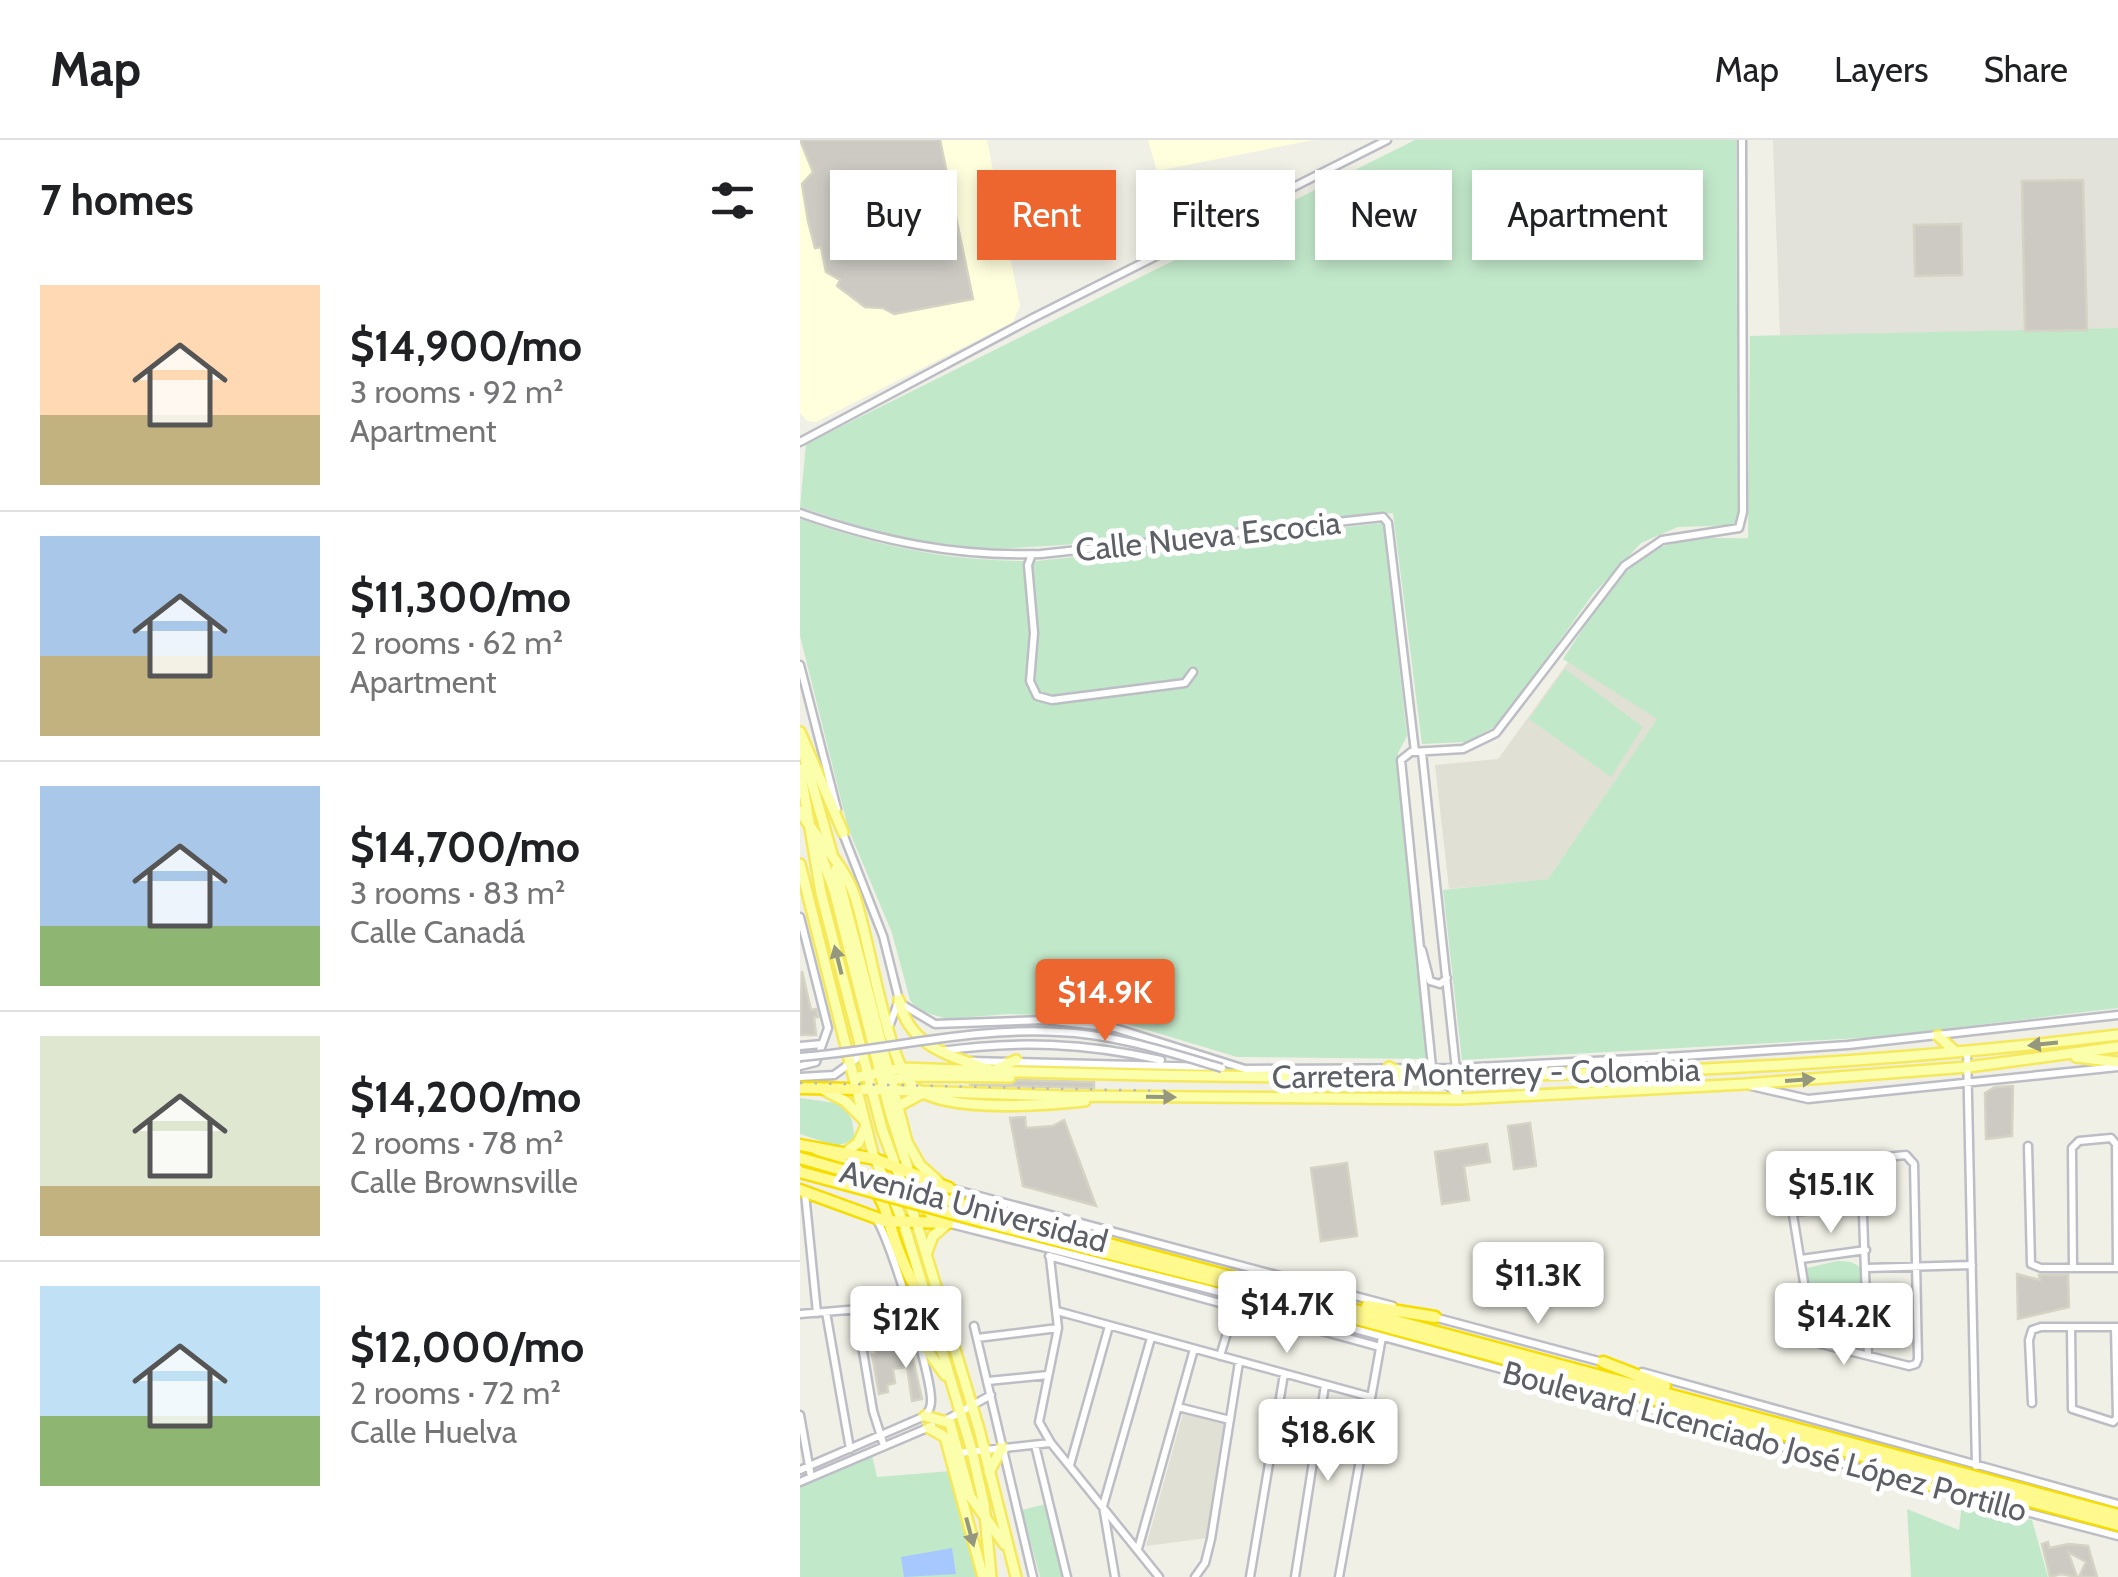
<!DOCTYPE html>
<meta charset="utf-8">
<style>
:root{--surface:#fff;--page:#f6f6f6;--text:#202124;--muted:#757577;--line:#e0e0e0;--accent:#ed652f}
body{margin:0;font-family:Cabin,sans-serif;background:var(--page);color:var(--text);height:100vh;display:flex;flex-direction:column;font-size:38px;white-space:nowrap}
*{box-sizing:border-box;margin:0}
p{font-size:32px;color:var(--muted)}
.icon{flex:none;width:55px;height:55px;fill:none;stroke:currentColor;stroke-width:2;stroke-linecap:round;stroke-linejoin:round}
.map{position:relative;flex:1;overflow:hidden}
.side{display:flex;flex-direction:column;background:var(--surface);width:800px}
.side>*{flex:none}
.hud{position:absolute;left:30px;top:30px;width:950px;height:90px;display:flex;gap:20px}
.price{position:absolute;translate:-50% -85px;padding:0 22px;border-radius:10px;background:#fff;color:#222;font-size:32px;line-height:65px;filter:drop-shadow(0 2px 5px #0008)}
.price::after{content:'';position:absolute;left:50%;top:60px;width:30px;height:22px;margin-left:-15px;background:inherit;clip-path:polygon(0 0,100% 0,50% 100%)}
.price.current{background:var(--accent);color:#fff}
ul{padding:0;list-style:none}
li{display:flex;align-items:center;gap:30px;height:250px;padding:0 40px}
li+li{border-top:2px solid var(--line)}
li span{display:grid;place-items:center;flex:none;width:280px;height:200px;border-radius:0px;color:#555}
li>.icon{margin-inline-start:auto}
span .icon{width:120px;height:120px;fill:#fffc;stroke-width:1}
li b{font-size:42px}
h2{display:flex;justify-content:space-between;align-items:center;height:120px;padding:0 40px;font-size:42px}
.pill{padding:0 35px;border-radius:0px;background:var(--surface);box-shadow:0 5px 15px #0003;font-size:35px;line-height:90px}
.pill.current{background:var(--accent);color:#fff}
header{display:flex;align-items:center;gap:60px;box-sizing:border-box;height:140px;padding:0 50px;background:var(--surface);border-bottom:2px solid var(--line)}
header strong{font-size:48px}
nav{display:flex;gap:55px;margin-inline-start:auto;font-size:35px}
main{display:flex;flex:1;min-height:0}
.map>svg:first-child{display:block}
.commercial{fill:#fffedd}
.industrial{fill:#e2e1da}
.education{fill:#e0e0d4}
.green{fill:#c2e8ca}
.water{fill:#a7c7ff}
.building{fill:#cccac3;stroke:#d5d3c4;stroke-width:2.5}
.lines{fill:none;stroke-linecap:round;stroke-linejoin:round}
.minor-casing{stroke:#bdbec5;stroke-width:11}
.major-casing{stroke:#f5e95b;stroke-width:14}
.highway-casing{stroke:#f6dc00;stroke-width:15}
.minor{stroke:#fff;stroke-width:6}
.major{stroke:#fbffac;stroke-width:9}
.highway{stroke:#fff98e;stroke-width:10}
.rail{stroke:#b9b9ba;stroke-width:2.5;stroke-dasharray:2.5 12;stroke-linecap:butt}
.minor-bridge-casing{stroke:#bdbec5;stroke-width:11;stroke-linecap:butt}
.highway-bridge-casing{stroke:#f6dc00;stroke-width:15;stroke-linecap:butt}
.minor-bridge{stroke:#fff;stroke-width:6}
.highway-bridge{stroke:#fff98e;stroke-width:10}
.oneway{fill:#95987f}
.labels{text-anchor:middle;dominant-baseline:central;stroke-width:10;stroke-linejoin:round;paint-order:stroke}
.street-label{font-size:32px;fill:#5e6067;stroke:#fff}
</style>
<header>
<strong>Map</strong>
<nav><a>Map</a><a>Layers</a><a>Share</a></nav>
</header>
<main>
<section class="side">
<h2>7 homes<svg class="icon" aria-label="filters" viewBox="0 0 24 24"><path d="M4 7h16M4 17h16"/><circle cx="9" cy="7" r="2"/><circle cx="15" cy="17" r="2"/></svg></h2>
<ul>
<li><span style="background:linear-gradient(#ffd9b3 65%,#c2b280 0)"><svg class="icon" aria-label="home" viewBox="0 0 24 24"><path d="M3 11l9-7 9 7M6 9v11h12V9"/></svg></span><div><b>$14,900/mo</b><p>3 rooms · 92 m²</p><p>Apartment</p></div></li>
<li><span style="background:linear-gradient(#a9c7e8 60%,#c2b280 0)"><svg class="icon" aria-label="home" viewBox="0 0 24 24"><path d="M3 11l9-7 9 7M6 9v11h12V9"/></svg></span><div><b>$11,300/mo</b><p>2 rooms · 62 m²</p><p>Apartment</p></div></li>
<li><span style="background:linear-gradient(#a9c7e8 70%,#8fb573 0)"><svg class="icon" aria-label="home" viewBox="0 0 24 24"><path d="M3 11l9-7 9 7M6 9v11h12V9"/></svg></span><div><b>$14,700/mo</b><p>3 rooms · 83 m²</p><p>Calle Canadá</p></div></li>
<li><span style="background:linear-gradient(#dfe7d0 75%,#c2b280 0)"><svg class="icon" aria-label="home" viewBox="0 0 24 24"><path d="M3 11l9-7 9 7M6 9v11h12V9"/></svg></span><div><b>$14,200/mo</b><p>2 rooms · 78 m²</p><p>Calle Brownsville</p></div></li>
<li><span style="background:linear-gradient(#bfe0f5 65%,#8fb573 0)"><svg class="icon" aria-label="home" viewBox="0 0 24 24"><path d="M3 11l9-7 9 7M6 9v11h12V9"/></svg></span><div><b>$12,000/mo</b><p>2 rooms · 72 m²</p><p>Calle Huelva</p></div></li>
</ul>
</section>
<div class="map">
<svg width="1318" height="1437" viewBox="0 0 1318 1437">
<rect width="100%" height="100%" fill="#f0f0e6"/>
<path class="commercial" d="M0,0H187L220,166L213,182L16,282L7,281L0,273Z
M348,0H513L357,31Z"/>
<path class="industrial" d="M973,0H1318V188L980,196Z"/>
<path class="education" d="M768,522L858,578L748,739L649,749L635,625L698,619Z
M383,1273L426,1282L407,1398L346,1406Z"/>
<path class="green" d="M615,0H936L938,385L878,387L841,403L793,454L701,583L667,602L622,604L593,373L263,405L178,410L85,395L0,367L6,304Z
M1318,188V868L1078,897L662,920L643,750L748,739L857,579L763,519C793,476 822,416 876,402C899,396 925,399 948,398L950,196Z
M0,379C82,407 150,422 237,421L583,383L607,596L598,613L626,919L437,917L304,877L208,874L147,879L118,870L110,860L92,793L48,688L0,496Z
M765,529L843,587L811,637L729,579Z
M0,958L43,964L52,980L55,1000L36,1006L0,994Z
M1037,1121C1049,1121 1057,1122 1064,1132L1058,1151L1010,1153L1007,1128Z
M107,1170L109,1175L104,1177L108,1198L70,1204L64,1175Z
M72,1315L77,1337L151,1331L177,1437H0V1346Z
M1162,1362L1232,1380L1248,1437H1111L1107,1369L1159,1390Z
M246,1364L263,1437H240L222,1370Z"/>
<path class="water" d="M152,1408L156,1434L104,1437L101,1417Z"/>
<path class="building" d="M0,0H140L173,159L94,174L83,168L65,167L37,146L40,140L26,132L21,107L15,108L8,81L2,44L13,32Z
M1283,40L1287,190L1225,191L1222,41Z
M1161,84L1162,135L1115,136L1114,85Z
M2,831L11,870L16,869L18,877H14L16,895H0Z
M217,940L294,942V948L169,945H210Z
M1213,946L1212,996L1186,999L1185,953L1195,947Z
M225,977L226,988L253,986L264,980L296,1066L223,1046L210,978Z
M730,983L736,1026L714,1029L708,986Z
M687,1004L690,1022L664,1026L669,1060L642,1064L635,1012Z
M547,1023L557,1096L521,1101L511,1028Z
M1217,1134L1240,1140L1239,1135H1268L1269,1167L1218,1179Z
M108,1198L122,1259L112,1261L107,1227L93,1229L95,1243L87,1245L88,1252L79,1254L72,1215L76,1214L75,1204Z
M1248,1402L1249,1408L1269,1404L1288,1406L1297,1437H1279L1286,1422L1268,1412L1277,1437L1261,1434L1250,1437L1242,1404Z"/>
<g class="lines">
<g class="minor-casing">
<path id="minor" d="M0,302L231,179L587,0
M0,373C80,401 156,417 241,414L583,377L588,383L615,612
M232,414L228,425L234,493L230,541L237,556L252,560L385,543L393,532
M0,525L37,669
M622,613L659,958
M42,691L83,796L99,860L87,892
M0,777L28,888L16,922L0,926
M622,810L630,841L640,844L647,838
M103,865L135,884L245,880L315,888L445,929L656,928L852,918L1048,905L1318,875
M0,906L22,904
M141,911C218,900 286,903 361,920
M1167,911L1176,1326
M171,921L414,927
M0,937L34,935L63,914
M951,946L1008,959L1318,927
M660,959L632,927L601,620L611,612L663,609L696,593L824,426L862,400L939,388L943,372L942,0
M1228,1006L1231,1124L1241,1128H1317
M1106,1015L1114,1024L1118,1219L1116,1224L1109,1226L1021,1204L1013,1198L987,1038L995,1026Z
M1061,1019L1068,1215
M5,1053L17,1173
M134,1057L149,1048L593,1166
M993,1072L1064,1065
M147,1083L408,1149L869,1275
M249,1116L580,1207
M250,1118L258,1188L239,1282L251,1303L359,1437
M1001,1119L1066,1110
M1067,1128L1172,1125
M1273,1128L1272,1008L1279,1001L1311,998L1316,1004L1317,1128
M1007,1162L1067,1160
M56,1170L73,1271L84,1306
M257,1171L571,1257
M26,1172L50,1309
M0,1174L107,1165
M634,1177L806,1223
M174,1186L233,1437
M1271,1187L1272,1269L1313,1282L1317,1278L1315,1187
M177,1198L258,1188
M420,1216L434,1170
M842,1232L1318,1364
M188,1241L248,1235
M1232,1263L1229,1200L1232,1190L1241,1187H1317
M378,1267L430,1280
M0,1275L11,1337
M144,1281L191,1255
M900,1284L1110,1342
M235,1305L267,1437
M159,1313L250,1303
M270,1325L309,1186
M0,1330L125,1276C129,1270 131,1268 131,1261C132,1237 90,1098 76,1079
M0,1342L132,1286
M1127,1346L1318,1396
M338,1409L394,1209
M315,1437L303,1366L351,1198
M395,1437L405,1423L411,1399L439,1222
M450,1437L484,1234
M495,1437L525,1245
M539,1437L582,1197"/>
</g>
<g class="major-casing">
<path id="major" d="M0,592L43,692
M0,601L32,714
M0,629L21,753L82,989L117,1084L179,1289L216,1437
M0,671C16,699 43,723 54,754C69,796 86,917 112,945C140,974 246,965 285,961
M16,701L34,750L90,972L117,1057L133,1077L145,1082
M0,724L73,1014L104,1084L172,1311L184,1364L191,1437
M36,729L107,1002L120,1025L139,1042
M99,860C109,908 152,916 193,931L216,920
M1138,896L1156,912
M1276,917L1318,922
M589,927L606,937
M54,938L102,928C508,943 915,944 1318,895
M86,941L113,936L210,937
M57,949L262,956L660,959L945,944L1168,927L1318,907
M24,950L45,961L63,979
M93,969L123,953
M46,1012L58,1003L65,988
M127,1112L133,1096L148,1083
M119,1151L115,1193L145,1235
M125,1276L150,1283L170,1356L205,1405
M129,1288L145,1297L183,1437
M189,1332L202,1308"/>
</g>
<g class="highway-casing">
<path id="highway" d="M0,948L57,949
M0,1005L75,1019L149,1048
M16,1009C103,1050 74,1066 110,1137C122,1160 138,1182 153,1204
M0,1050L85,1081L148,1083
M186,1071L1318,1375
M184,1082L420,1142L1318,1385
M567,1166L635,1177
M803,1222L865,1246
M868,1275L916,1282
M1093,1330L1126,1346"/>
</g>
<use href="#minor" class="minor"/>
<use href="#major" class="major"/>
<use href="#highway" class="highway"/>
<path class="rail" d="M0,943L366,951"/>
<g class="minor-bridge-casing">
<path id="minor-bridge" d="M0,917C86,910 172,887 258,892C314,894 368,912 422,928"/>
</g>
<g class="highway-bridge-casing">
<path id="highway-bridge" d="M0,1018L186,1071
M0,1032L184,1082"/>
</g>
<use href="#minor-bridge" class="minor-bridge"/>
<use href="#highway-bridge" class="highway-bridge"/>
</g>
<defs><path id="oneway-solid" d="M-6-.8H1V-3.2L6.5 0L1 3.2V.8H-6Z" transform="scale(2.5)"/></defs>
<g class="oneway">
<use href="#oneway-solid" transform="translate(38 820) rotate(-104)"/>
<use href="#oneway-solid" transform="translate(1243 904) rotate(174)"/>
<use href="#oneway-solid" transform="translate(1000 940) rotate(-4)"/>
<use href="#oneway-solid" transform="translate(361 957) rotate(1)"/>
<use href="#oneway-solid" transform="translate(170 1392) rotate(75)"/>
</g>
<g class="labels">
<g class="street-label">
<text transform="translate(408 396) rotate(-6)">Calle Nueva Escocia</text>
<text transform="translate(686 933) rotate(-1)">Carretera Monterrey - Colombia</text>
<text transform="translate(174 1066) rotate(15)">Avenida Universidad</text>
<text transform="translate(965 1301) rotate(15)">Boulevard Licenciado José López Portillo</text>
</g>
</g>
</svg>
<b class="price current" style="left:305px;top:904px">$14.9K</b>
<b class="price" style="left:1031px;top:1096px">$15.1K</b>
<b class="price" style="left:738px;top:1187px">$11.3K</b>
<b class="price" style="left:487px;top:1216px">$14.7K</b>
<b class="price" style="left:1044px;top:1228px">$14.2K</b>
<b class="price" style="left:106px;top:1231px">$12K</b>
<b class="price" style="left:528px;top:1344px">$18.6K</b>
<div class="hud">
<a class="pill">Buy</a>
<a class="pill current">Rent</a>
<a class="pill">Filters</a>
<a class="pill">New</a>
<a class="pill">Apartment</a>
</div>
</div>
</main>
